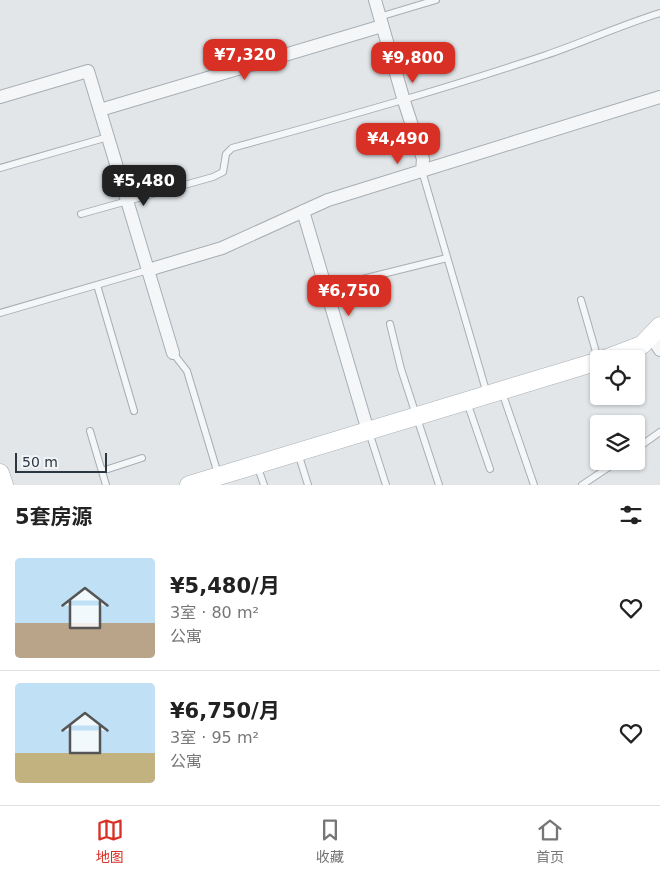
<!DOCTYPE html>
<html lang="zh">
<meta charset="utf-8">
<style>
:root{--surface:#fff;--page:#f2f2f2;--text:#222;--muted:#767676;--line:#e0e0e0;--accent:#d93025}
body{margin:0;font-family:"DejaVu Sans","Noto Sans SC",sans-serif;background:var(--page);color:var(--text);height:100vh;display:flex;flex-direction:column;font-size:19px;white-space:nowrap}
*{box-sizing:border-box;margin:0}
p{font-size:16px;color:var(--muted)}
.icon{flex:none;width:28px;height:28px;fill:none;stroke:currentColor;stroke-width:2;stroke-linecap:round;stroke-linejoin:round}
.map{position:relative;height:485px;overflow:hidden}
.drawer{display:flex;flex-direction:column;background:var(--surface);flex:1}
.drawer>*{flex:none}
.tools{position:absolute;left:590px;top:350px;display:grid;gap:10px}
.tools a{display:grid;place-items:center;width:55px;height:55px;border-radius:5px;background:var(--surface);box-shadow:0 1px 4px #0004;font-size:25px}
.scale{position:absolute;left:15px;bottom:12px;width:92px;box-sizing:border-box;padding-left:5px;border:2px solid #2b3640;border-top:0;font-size:14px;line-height:18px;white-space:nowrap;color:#2b3640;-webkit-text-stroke:4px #f1f4f7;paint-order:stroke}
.price{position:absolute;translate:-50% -42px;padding:0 11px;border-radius:10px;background:var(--accent);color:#fff;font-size:16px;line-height:32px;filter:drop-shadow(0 1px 2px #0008)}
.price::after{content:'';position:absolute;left:50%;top:30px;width:15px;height:11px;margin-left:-8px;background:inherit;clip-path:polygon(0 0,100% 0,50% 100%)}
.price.current{background:#222;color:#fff}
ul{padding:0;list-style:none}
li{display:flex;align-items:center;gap:15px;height:125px;padding:0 15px}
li+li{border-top:1px solid var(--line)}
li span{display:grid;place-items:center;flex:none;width:140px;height:100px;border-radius:5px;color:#555}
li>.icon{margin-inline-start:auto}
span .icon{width:60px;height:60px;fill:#fffc;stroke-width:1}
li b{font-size:21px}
h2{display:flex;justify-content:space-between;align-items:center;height:60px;padding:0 15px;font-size:21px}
.dock{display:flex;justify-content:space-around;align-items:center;height:70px;border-top:1px solid var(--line);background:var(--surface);font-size:14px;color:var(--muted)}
.dock a{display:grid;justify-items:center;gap:2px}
.dock .current{color:var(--accent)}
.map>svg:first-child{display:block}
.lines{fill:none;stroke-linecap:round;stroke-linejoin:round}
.lane-casing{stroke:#a7aeb3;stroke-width:8}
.street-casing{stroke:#a7aeb3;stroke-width:14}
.secondary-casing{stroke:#a7aeb3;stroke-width:19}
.lane{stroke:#f4f6f8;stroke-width:6}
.street{stroke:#f4f6f8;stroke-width:12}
.secondary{stroke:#fff;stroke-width:18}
</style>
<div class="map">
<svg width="660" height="485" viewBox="0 0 660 485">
<rect width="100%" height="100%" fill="#e2e6e9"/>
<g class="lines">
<g class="lane-casing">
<path id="lane" d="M379,17L436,0
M0,168L108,137
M422,171L487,394
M81,214L213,177L223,172L226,154L232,148C338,119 442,90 546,55C584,42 621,25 660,13
M97,285L134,411
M326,288L447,258
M581,300L598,359
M0,313L148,270
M390,324L401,369L439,485
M173,353L187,371L218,474
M502,392L534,485
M467,402L490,469
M90,431L106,485
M369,432L386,485
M636,449L660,432
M298,453L308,485
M257,465L264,485
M102,471L142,458
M582,485L618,461"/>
</g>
<g class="street-casing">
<path id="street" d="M375,0L404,101L423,159L422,171
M0,97L88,71L173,353
M100,110L382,26
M303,211L368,431
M148,270L222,248L328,200L660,97
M651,336L660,350"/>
</g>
<g class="secondary-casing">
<path id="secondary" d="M605,359L642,345L660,326
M0,473L4,485
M189,485L599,361"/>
</g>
<use href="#lane" class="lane"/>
<use href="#street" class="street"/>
<use href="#secondary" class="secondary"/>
</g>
</svg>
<div class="tools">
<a><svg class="icon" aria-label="locate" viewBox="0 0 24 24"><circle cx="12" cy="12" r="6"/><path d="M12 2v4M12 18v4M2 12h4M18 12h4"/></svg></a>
<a><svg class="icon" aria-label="layers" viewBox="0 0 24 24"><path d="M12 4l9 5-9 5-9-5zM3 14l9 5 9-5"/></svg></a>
</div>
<div class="scale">50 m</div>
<b class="price" style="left:245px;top:81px">¥7,320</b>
<b class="price" style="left:413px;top:84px">¥9,800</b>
<b class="price" style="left:398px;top:165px">¥4,490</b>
<b class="price current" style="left:144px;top:207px">¥5,480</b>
<b class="price" style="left:349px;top:317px">¥6,750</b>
</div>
<section class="drawer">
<h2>5套房源<svg class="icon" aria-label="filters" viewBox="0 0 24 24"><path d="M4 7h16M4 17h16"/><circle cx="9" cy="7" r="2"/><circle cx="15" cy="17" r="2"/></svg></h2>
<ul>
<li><span style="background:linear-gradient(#bfe0f5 65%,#b9a48a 0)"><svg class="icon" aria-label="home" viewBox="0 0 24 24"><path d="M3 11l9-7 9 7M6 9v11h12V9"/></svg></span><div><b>¥5,480/月</b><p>3室 · 80 m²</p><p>公寓</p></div><svg class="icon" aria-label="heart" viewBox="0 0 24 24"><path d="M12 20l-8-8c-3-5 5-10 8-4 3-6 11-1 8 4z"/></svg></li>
<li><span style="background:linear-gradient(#bfe0f5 70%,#c2b280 0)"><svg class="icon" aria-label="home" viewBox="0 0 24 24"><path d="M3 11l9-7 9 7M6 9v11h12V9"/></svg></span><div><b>¥6,750/月</b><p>3室 · 95 m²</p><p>公寓</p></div><svg class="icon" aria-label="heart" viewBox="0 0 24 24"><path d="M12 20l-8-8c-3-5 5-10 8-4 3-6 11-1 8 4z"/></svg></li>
</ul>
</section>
<nav class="dock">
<a class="current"><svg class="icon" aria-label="map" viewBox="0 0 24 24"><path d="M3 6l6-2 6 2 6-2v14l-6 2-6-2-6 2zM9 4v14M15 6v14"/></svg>地图</a>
<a><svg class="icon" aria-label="saved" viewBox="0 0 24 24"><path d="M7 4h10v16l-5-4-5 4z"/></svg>收藏</a>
<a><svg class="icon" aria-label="home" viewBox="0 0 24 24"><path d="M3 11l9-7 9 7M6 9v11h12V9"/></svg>首页</a>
</nav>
